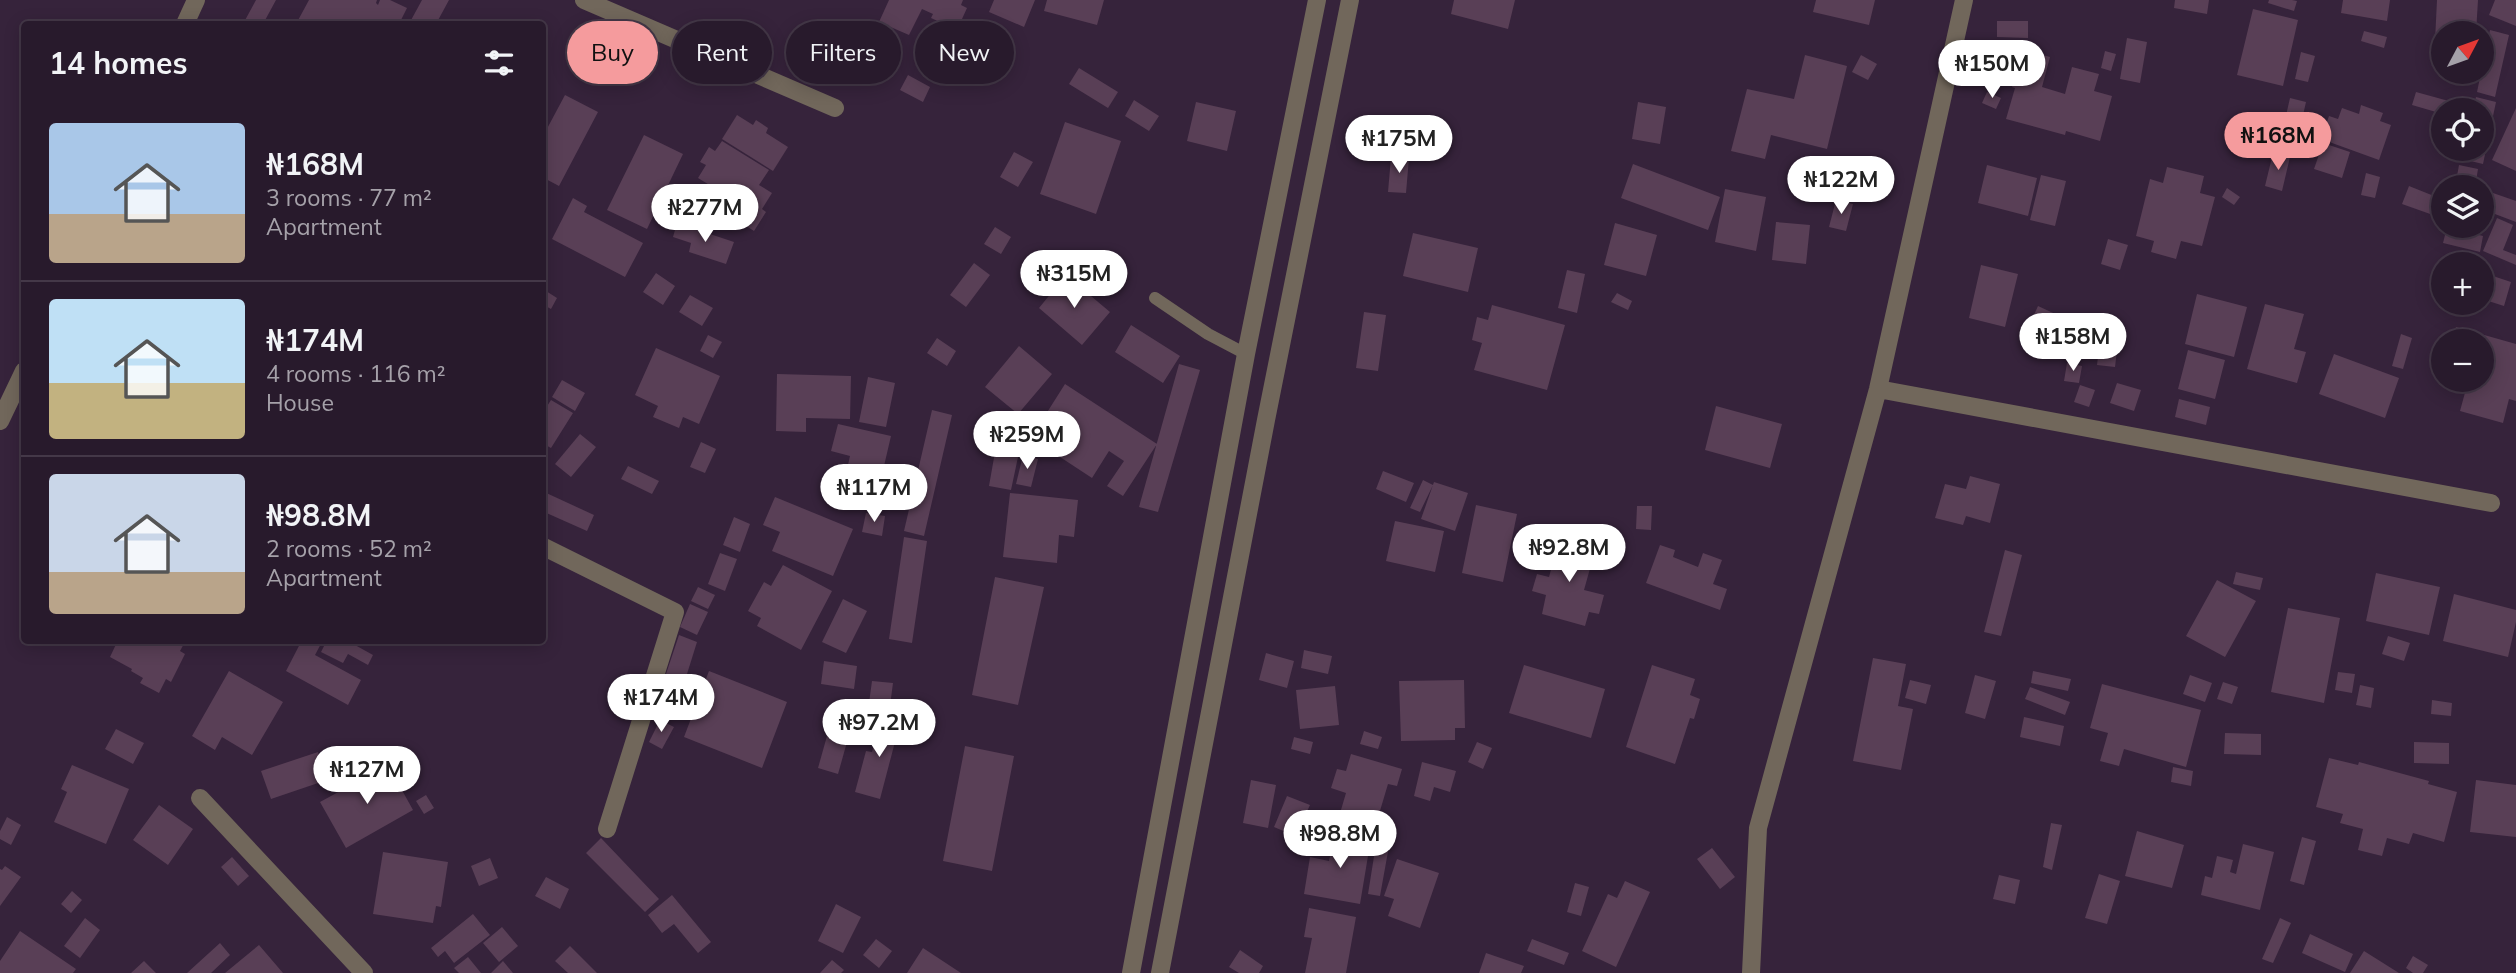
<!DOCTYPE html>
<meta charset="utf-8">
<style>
:root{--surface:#281a2c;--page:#342738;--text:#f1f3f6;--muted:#a5a1a9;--line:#443848;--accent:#f59b9d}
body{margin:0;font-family:Mulish,sans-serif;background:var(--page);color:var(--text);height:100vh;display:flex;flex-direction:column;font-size:26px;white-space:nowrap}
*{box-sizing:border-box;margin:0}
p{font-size:23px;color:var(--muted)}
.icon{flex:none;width:38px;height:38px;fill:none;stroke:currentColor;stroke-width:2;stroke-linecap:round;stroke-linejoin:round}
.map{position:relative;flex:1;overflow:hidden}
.sheet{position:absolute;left:21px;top:21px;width:525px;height:623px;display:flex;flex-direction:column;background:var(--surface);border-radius:7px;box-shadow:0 4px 18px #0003,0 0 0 2px var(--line)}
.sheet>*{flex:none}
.hud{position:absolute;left:567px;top:21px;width:665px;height:63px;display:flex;gap:14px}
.needle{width:46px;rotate:49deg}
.tools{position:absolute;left:2431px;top:21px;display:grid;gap:14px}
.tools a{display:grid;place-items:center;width:63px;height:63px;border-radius:50%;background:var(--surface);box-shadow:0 4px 18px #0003,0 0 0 2px var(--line);font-size:35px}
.price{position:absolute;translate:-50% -60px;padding:0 16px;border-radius:24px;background:#fff;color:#222;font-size:23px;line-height:46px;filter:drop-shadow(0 2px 4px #0008)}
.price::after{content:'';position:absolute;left:50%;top:42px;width:21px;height:16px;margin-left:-10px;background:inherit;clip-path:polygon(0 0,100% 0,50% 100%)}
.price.active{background:var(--accent);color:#111}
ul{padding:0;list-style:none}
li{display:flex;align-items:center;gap:21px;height:175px;padding:0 28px}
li+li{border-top:2px solid var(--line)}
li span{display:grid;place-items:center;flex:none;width:196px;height:140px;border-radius:7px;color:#555}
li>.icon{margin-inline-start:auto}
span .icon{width:84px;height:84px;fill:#fffc;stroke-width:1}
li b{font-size:30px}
h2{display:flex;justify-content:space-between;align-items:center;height:84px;padding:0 28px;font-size:30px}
.pill{padding:0 24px;border-radius:32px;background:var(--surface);box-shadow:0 4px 18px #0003,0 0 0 2px var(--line);font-size:24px;line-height:63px}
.pill.active{background:var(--accent);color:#111}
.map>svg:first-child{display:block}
.building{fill:#593f56}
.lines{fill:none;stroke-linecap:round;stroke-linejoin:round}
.service{stroke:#71675b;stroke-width:12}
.minor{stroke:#71675b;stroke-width:18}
.tertiary{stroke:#71675b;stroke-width:18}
</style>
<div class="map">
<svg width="2516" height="973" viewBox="0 0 2516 973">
<rect width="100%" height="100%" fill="#36233b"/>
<path class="building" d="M256,0H276L263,24H243Z
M309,0H377L376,3L378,5L380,0H390L407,8L399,24H361L356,22L355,24H296Z
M422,0H449L436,24L410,22Z
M889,0H963L961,5L967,8L957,30L931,18L933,14L922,9L909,35L879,22Z
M994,0H1035L1024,27L989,12Z
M1047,0H1104L1097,25L1044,11Z
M1454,0H1515L1508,29L1451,14Z
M1816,0H1875L1869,25L1813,12Z
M2175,0H2209L2207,14L2174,8Z
M2269,0H2292L2297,1L2294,11L2268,3Z
M2343,0H2390L2387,21L2341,13Z
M2437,0H2478L2476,33H2443V41H2435Z
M2495,0H2516V26L2489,15Z
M2253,9L2298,20L2283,86L2237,75Z
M1997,21H2028V38L1997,37Z
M935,29L951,36L943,56L926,49Z
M2490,30L2509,35L2495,97L2477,92Z
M2364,31L2387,37L2384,48L2361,41Z
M2127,38L2147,42L2140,83L2120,79Z
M2022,49L2050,57L2042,87L2065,94L2072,67L2099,74L2094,91L2112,96L2100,141L2066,131L2065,135L2006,119L2015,88L2012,87Z
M2105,51L2116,54L2111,71L2101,68Z
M2301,52L2315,56L2308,82L2295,79Z
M1805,55L1847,66L1827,149L1771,135L1765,159L1731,151L1747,89L1794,99Z
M1861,55L1877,64L1868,80L1852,72Z
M1079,68L1118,92L1108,108L1069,84Z
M908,75L930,87L923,102L900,90Z
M1987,92L2001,98L1996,109L1982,103Z
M2416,92L2456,103L2454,110H2443V114L2412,105Z
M565,95L598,112L559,186L542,177V138Z
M2476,97L2496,102L2483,164L2462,159L2465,149H2482V110H2473Z
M2290,98L2306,102L2298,137L2282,133Z
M1134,100L1159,116L1149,131L1125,116Z
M1196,102L1236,111L1227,151L1187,141Z
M1638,102L1666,107L1660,144L1632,139Z
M2361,105L2383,113L2380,121L2391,125L2379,160L2321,139L2329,116L2338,119L2342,108L2359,114Z
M2516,108V171L2492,160Z
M737,115L753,125L756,120L768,128L766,133L788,147L773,171L722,139Z
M1065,122L1121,141L1096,214L1040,194Z
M644,135L683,154L647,229L607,210Z
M722,141L769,170L759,185L772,193L762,209L766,212L754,231L703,198L711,186L698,178L706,165L700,162L709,147L715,151Z
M2323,143L2350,152L2342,178L2314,169Z
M1014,152L1033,162L1018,187L1000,177Z
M2273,153L2290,157L2282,191L2265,186Z
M1391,157L1409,158L1406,193L1388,192Z
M1633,164L1720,197L1708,230L1621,198Z
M1987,165L2037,178L2028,216L1978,203Z
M2459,165L2478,169L2475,187H2455Z
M2167,167L2204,176L2200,193L2215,197L2202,246L2181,241L2176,259L2151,252L2154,241L2136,236L2150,179L2163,183Z
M2366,173L2380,177L2375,198L2361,195Z
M2041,175L2066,181L2055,226L2030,220Z
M2409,186L2439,198L2433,215L2402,204Z
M2227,188L2240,197L2234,205L2222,197Z
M1725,189L1766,197L1756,251L1715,242Z
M2493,193L2516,201V222L2487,211Z
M573,198L587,206L584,212L643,243L625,277L552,239Z
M1836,200L1853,204L1846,231L1829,227Z
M2497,218L2513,225L2503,250L2516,255V265L2483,251Z
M1776,222L1810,225L1806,264L1772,260Z
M677,223L734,242L726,264L689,252L691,243L673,237Z
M1615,223L1657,235L1646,276L1604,265Z
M995,227L1011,237L1001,254L984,244Z
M2447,227L2483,236L2480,252L2443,243Z
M1413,233L1478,248L1468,292L1403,276Z
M2108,239L2128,245L2120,270L2101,264Z
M1111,258L1122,266L1114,276L1103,268Z
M974,263L990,275L966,307L950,295Z
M1981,265L2018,274L2005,327L1969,318Z
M1567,270L1585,274L1577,313L1558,308Z
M656,273L675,286L663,305L643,292Z
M2484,273L2511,282L2504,306L2482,299Z
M1066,275L1110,312L1082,345L1039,308Z
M546,291L557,298L551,309L542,304Z
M1617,293L1632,301L1628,310L1611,302Z
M2197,294L2247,307L2234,357L2185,344Z
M690,295L713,308L702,326L679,312Z
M2265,304L2304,314L2294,349L2306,352L2297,383L2247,369Z
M1492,305L1565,325L1547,390L1474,370L1482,343L1472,340L1477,317L1488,320Z
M2038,306L2077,324L2062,355L2024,337Z
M1364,312L1386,315L1378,371L1356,368Z
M2102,323L2120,326L2115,367L2097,365Z
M1131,325L1180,356L1163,383L1115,352Z
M2456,327L2516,344V401L2509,399L2503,423L2460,411L2466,389L2437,380H2482V341H2452Z
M2401,334L2412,338L2403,369L2392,366Z
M708,335L722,342L713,358L700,351Z
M937,338L956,351L947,366L927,353Z
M1019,346L1052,374L1018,414L985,387Z
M656,348L720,376L699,424L683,417L679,428L653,417L658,406L635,395Z
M2188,350L2225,360L2215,399L2178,389Z
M2334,354L2399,378L2385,418L2319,394Z
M2067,363L2082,366L2079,383L2064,381Z
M1179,364L1200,370L1158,512L1139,507Z
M777,374L851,376L850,419L806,418V432L776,431Z
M868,377L895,383L886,427L859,422Z
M562,380L585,393L575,411L552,397Z
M2117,383L2141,390L2134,411L2110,403Z
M1065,384L1157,444L1123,496L1107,486L1124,461L1109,451L1092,478L1060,457L1076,433L1046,414Z
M2080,385L2095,390L2089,407L2074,402Z
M2179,399L2210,407L2206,425L2175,417Z
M551,400L573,413L551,448L542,443V414Z
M1716,406L1782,424L1770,468L1705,450Z
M932,410L952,415L924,536L904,531Z
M838,424L891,436L884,466L892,468L884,505L841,495L850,456L831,451Z
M580,434L596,447L571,477L555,464Z
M701,442L716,449L705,473L690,467Z
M995,452L1018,457L1011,490L989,486Z
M1023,455L1038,459L1031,487L1016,484Z
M628,466L659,481L652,494L621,479Z
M1383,471L1414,483L1406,502L1376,489Z
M1970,476L2000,484L1990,523L1966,516L1963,525L1935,518L1945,484L1966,489Z
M1423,480L1433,485L1420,512L1410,508Z
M1434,482L1468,493L1455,531L1421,519Z
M542,491L594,515L587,531L542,511Z
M1010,493L1078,500L1074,537L1059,535L1057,563L1003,557Z
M775,497L853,529L833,576L772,551L780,532L763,525Z
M1476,505L1517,514L1503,582L1462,573Z
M1637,506H1652L1651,530L1636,529Z
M866,513L885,516L882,536L862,532Z
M734,517L750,524L740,552L723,545Z
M1395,521L1444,531L1435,572L1386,561Z
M904,537L927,541L912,643L889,639Z
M1560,537L1596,547L1584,590L1604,595L1599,614L1589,612L1585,626L1542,614L1546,595L1532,591L1537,574L1549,577Z
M1660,545L1675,550L1673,557L1698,567L1703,553L1722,560L1713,584L1727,589L1720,610L1646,583Z
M2005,550L2022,555L2001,636L1984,632Z
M720,553L737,559L725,591L708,584Z
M783,565L832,591L801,650L757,626L761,618L748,611L764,582L771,586Z
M2236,572L2263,578L2260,590L2233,584Z
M2376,573L2440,587L2429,635L2366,621Z
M995,577L1044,587L1018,705L972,695Z
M2217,580L2256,601L2225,657L2186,636Z
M698,587L715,595L708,609L691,601Z
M2454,594L2516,610V622L2508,657L2443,641Z
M843,599L867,611L846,653L822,642Z
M690,604L708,612L697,635L680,627Z
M2288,608L2340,618L2324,703L2271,692Z
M679,635L697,642L682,690L663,683Z
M2388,636L2410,643L2404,661L2382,654Z
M118,640H186L180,651L185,654L171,682L166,679L159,693L140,683L143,678L131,671L132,669L110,657Z
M302,640H323L315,655L361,680L348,705L286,671Z
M327,640H346L373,655L368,665L348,654L343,663L321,652Z
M1304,650L1332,656L1328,674L1301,668Z
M1266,653L1294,661L1287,688L1259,680Z
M1873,658L1906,664L1898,706L1913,709L1901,770L1853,761Z
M824,661L857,666L854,689L821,684Z
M1524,665L1605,689L1591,738L1509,713Z
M1652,665L1695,679L1690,695L1700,699L1694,719L1690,718L1675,764L1626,747Z
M229,671L283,702L252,755L222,737L215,750L192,736Z
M709,671L787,702L762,768L684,737Z
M2033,671L2071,679L2068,691L2031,683Z
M2338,672L2355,674L2352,693L2335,690Z
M1975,675L1996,681L1985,719L1965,713Z
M2190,675L2212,683L2205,702L2183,694Z
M1464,680L1465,728H1455V740L1401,741L1399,681Z
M1910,680L1931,685L1926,704L1905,698Z
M872,681L893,683L890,706L869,703Z
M2223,682L2238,687L2232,704L2217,699Z
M2102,684L2201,710L2186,767L2124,749L2119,766L2100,761L2108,733L2090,728Z
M2360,685L2374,688L2371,708L2356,705Z
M1335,686L1339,725L1300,729L1296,690Z
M2030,687L2070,702L2065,715L2025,699Z
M2432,700L2452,703L2451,716L2431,714Z
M841,707L853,711L848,725L836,721Z
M882,714L901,719L880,799L855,792L866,751L872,752Z
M2024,717L2064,726L2060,746L2020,737Z
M660,720L674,727L662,749L649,742Z
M116,729L144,743L133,764L105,749Z
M1364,731L1382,737L1378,749L1360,744Z
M2225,733L2261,734V755L2224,754Z
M827,736L847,742L838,774L818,768Z
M1294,737L1313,742L1310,754L1291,749Z
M1477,742L1492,748L1483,769L1468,762Z
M2414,742L2449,743V764L2414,763Z
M965,746L1014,756L992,871L943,861Z
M318,752L327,780L271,799L261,771Z
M1351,754L1402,769L1397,786L1388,784L1374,831L1338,820L1346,793L1331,788L1337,769L1346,771Z
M2329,758L2358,765L2359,762L2429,781L2428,784L2457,792L2444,842L2413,833L2409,844L2387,838L2382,856L2358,850L2363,829L2340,823L2343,814L2316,807Z
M1422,762L1456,771L1450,792L1434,787L1430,801L1414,796Z
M72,765L129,789L106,844L54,822L67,792L61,789Z
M388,765L413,810L346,848L320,802Z
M2173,767L2193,771L2191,786L2171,782Z
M1251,780L1276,785L1268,828L1243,823Z
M2476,780L2516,785V837L2470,832Z
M426,795L434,808L424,814L416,801Z
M1287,796L1310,805L1304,818L1317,823L1309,842L1274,827Z
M159,805L193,829L168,865L133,840Z
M7,817L21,825L11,845L0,839V831Z
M2051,823L2062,825L2052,870L2043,867Z
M1335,831L1371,838L1360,904L1304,894L1310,857L1329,861Z
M2137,831L2184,845L2172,888L2125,876Z
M2302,837L2316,841L2304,885L2290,881Z
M601,838L659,899L645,912L586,853Z
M1376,844L1389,846L1380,896L1368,894Z
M2243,844L2274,852L2260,910L2201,895L2205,876L2212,878L2217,856L2233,860L2230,872L2236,874Z
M1712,848L1735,877L1720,889L1697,859Z
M383,852L448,862L441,907L436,906L433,923L373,914Z
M232,857L249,876L238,886L221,867Z
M490,858L498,878L479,886L471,866Z
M1397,859L1439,873L1420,928L1388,916L1394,899L1384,896Z
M5,866L21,877L0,906V869L2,870Z
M2099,874L2120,881L2107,924L2085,918Z
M1999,875L2020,880L2015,904L1993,899Z
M546,877L569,889L560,909L535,896Z
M1625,881L1650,892L1616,967L1582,951L1608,894L1617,898Z
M1575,883L1589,887L1581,916L1567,912Z
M72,891L82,900L71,913L61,904Z
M672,895L711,942L698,953L674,924L662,933L648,915Z
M836,904L861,917L843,953L818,941Z
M1309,908L1356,917L1346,973H1305L1312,938L1304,937Z
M473,914L490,935L454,963L445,951L438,957L431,948Z
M85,918L100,930L80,958L64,946Z
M2280,918L2291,923L2273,963L2262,959Z
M502,927L518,946L499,962L483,943Z
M20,931L76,969L73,973H0V961Z
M2310,934L2353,954L2345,972L2302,953Z
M876,939L892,951L879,968L863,955Z
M1532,939L1569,953L1564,965L1527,951Z
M220,943L230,955L211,973H187Z
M259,945L283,973H225Z
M570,946L597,973H568L555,961Z
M923,948L961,973H907Z
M1240,950L1263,966L1259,973H1239L1229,967Z
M2364,951L2399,973H2350Z
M1486,953L1524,966L1521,973H1479Z
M2413,956L2428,965L2423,973H2413L2406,968Z
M468,957L481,973H459L454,968Z
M832,960L844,970L841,973H820Z
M144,961L156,973H131Z
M503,961L513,973H491Z"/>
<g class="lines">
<path class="service" d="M1155,298L1208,334L1246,354"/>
<path class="minor" d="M584,0L835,108
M1878,389L2491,503
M542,546L675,612L607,829
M200,798L364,973
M1751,973L1758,828L1878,389L1964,0"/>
<path class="tertiary" d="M185,24L196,0
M0,421L24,371
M1131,973L1246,354L1317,0
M1160,973L1266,420L1350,0"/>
</g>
</svg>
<div class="tools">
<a><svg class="needle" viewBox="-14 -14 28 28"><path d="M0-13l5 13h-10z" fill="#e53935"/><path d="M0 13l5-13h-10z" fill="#a5a1a9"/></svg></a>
<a><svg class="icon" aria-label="locate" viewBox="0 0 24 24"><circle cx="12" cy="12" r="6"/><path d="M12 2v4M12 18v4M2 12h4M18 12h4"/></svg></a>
<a><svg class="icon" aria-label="layers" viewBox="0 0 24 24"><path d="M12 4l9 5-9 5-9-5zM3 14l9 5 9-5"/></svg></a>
<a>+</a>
<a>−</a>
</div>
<b class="price" style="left:1992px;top:100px">₦150M</b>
<b class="price active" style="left:2278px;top:172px">₦168M</b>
<b class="price" style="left:1399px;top:175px">₦175M</b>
<b class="price" style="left:1841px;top:216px">₦122M</b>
<b class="price" style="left:705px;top:244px">₦277M</b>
<b class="price" style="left:1074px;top:310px">₦315M</b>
<b class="price" style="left:2073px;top:373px">₦158M</b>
<b class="price" style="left:1027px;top:471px">₦259M</b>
<b class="price" style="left:874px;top:524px">₦117M</b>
<b class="price" style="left:1569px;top:584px">₦92.8M</b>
<b class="price" style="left:661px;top:734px">₦174M</b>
<b class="price" style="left:879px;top:759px">₦97.2M</b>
<b class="price" style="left:367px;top:806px">₦127M</b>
<b class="price" style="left:1340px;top:870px">₦98.8M</b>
<div class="hud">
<a class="pill active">Buy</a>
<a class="pill">Rent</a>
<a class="pill">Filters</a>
<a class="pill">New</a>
</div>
<section class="sheet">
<h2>14 homes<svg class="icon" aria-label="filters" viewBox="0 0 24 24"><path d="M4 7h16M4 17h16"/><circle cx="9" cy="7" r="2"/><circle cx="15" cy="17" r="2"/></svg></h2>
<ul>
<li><span style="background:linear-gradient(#a9c7e8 65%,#b9a48a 0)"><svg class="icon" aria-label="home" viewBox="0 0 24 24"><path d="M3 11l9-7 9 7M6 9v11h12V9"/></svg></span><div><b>₦168M</b><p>3 rooms · 77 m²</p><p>Apartment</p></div></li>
<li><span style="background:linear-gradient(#bfe0f5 60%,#c2b280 0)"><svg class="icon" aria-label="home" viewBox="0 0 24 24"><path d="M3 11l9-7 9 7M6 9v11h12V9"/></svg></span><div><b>₦174M</b><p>4 rooms · 116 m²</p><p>House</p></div></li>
<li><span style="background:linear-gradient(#c9d6e8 70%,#b9a48a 0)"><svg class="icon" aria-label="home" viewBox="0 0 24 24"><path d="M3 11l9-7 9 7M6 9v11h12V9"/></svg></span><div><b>₦98.8M</b><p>2 rooms · 52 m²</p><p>Apartment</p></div></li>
</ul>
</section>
</div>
